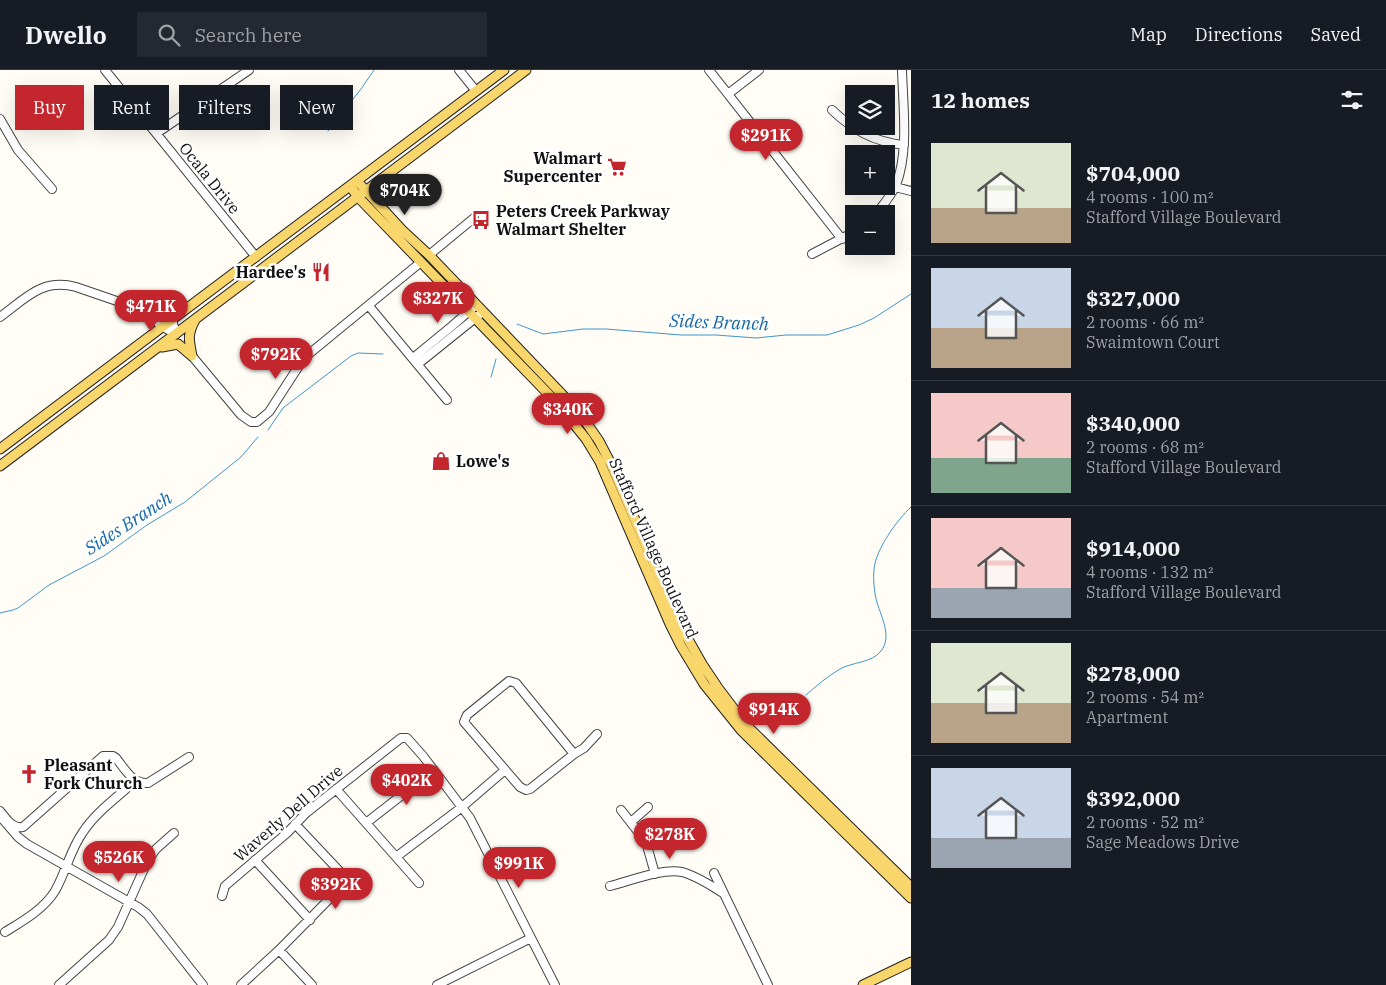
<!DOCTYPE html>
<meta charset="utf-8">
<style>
:root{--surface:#171b24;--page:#242831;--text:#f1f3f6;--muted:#9ea1a6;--line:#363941;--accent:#c4262e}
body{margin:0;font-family:"IBM Plex Serif",serif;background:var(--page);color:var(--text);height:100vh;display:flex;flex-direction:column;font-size:19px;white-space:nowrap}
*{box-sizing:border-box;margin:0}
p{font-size:16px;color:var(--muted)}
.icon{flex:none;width:28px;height:28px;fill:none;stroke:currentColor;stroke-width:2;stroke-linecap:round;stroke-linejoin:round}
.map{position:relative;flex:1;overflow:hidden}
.sheet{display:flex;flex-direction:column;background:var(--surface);width:475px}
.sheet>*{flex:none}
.top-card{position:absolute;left:15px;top:15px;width:475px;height:45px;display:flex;gap:10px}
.controls{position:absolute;left:845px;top:15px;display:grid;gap:10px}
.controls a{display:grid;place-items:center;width:50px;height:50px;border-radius:0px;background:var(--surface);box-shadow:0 5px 20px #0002;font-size:25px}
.price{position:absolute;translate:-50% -42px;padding:0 11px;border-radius:18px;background:var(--accent);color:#fff;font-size:16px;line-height:32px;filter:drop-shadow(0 1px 2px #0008)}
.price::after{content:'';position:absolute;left:50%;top:30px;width:15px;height:11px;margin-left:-8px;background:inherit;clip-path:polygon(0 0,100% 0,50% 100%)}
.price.on{background:#222;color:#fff}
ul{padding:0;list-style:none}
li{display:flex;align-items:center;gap:15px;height:125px;padding:0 20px}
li+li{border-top:1px solid var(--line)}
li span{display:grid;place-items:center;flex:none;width:140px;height:100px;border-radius:0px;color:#555}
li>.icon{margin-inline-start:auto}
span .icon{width:60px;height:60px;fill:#fffc;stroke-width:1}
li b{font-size:21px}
h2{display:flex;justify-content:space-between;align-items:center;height:60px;padding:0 20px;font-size:21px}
.chip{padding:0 18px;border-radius:0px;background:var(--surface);box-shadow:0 5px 20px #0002;font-size:18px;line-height:45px}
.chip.on{background:var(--accent);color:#fff}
header{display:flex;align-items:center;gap:30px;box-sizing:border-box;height:70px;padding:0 25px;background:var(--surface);border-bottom:1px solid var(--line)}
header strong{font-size:24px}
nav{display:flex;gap:28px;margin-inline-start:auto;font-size:18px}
.search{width:350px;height:45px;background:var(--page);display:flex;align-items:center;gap:12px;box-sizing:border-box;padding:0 18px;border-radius:0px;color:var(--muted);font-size:19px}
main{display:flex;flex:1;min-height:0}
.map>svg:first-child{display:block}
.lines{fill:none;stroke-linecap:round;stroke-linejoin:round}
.stream{stroke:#3f96cf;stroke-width:1}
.minor-casing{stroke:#444;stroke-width:10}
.major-casing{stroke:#222;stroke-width:11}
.minor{stroke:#fff;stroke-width:8}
.major{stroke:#f9d66b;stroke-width:9}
.labels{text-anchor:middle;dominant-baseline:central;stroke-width:5;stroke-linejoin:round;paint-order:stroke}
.poi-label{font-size:16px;font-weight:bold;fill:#111;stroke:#fff;text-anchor:start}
.street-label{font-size:16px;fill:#111;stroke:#fff}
.water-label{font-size:18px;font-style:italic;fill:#1768a6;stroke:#fff}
</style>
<header>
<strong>Dwello</strong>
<div class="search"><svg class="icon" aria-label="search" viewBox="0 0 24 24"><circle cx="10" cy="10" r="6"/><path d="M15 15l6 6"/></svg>Search here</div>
<nav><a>Map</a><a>Directions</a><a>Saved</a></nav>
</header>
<main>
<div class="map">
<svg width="911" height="915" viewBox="0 0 911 915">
<rect width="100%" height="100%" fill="#fffdf5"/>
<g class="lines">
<path class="stream" d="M328,61L361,19L374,0
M517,254L543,264L583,259H606L681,265H716L756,268L786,265H827L859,255L874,248L911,224
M491,307L496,289
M268,360L283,338L351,286L358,283L383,284
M0,543L13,540L18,538L49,515L104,486L147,455L185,432L241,387L258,367
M806,625C816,616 828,606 840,599C852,592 872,593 881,581C893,566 880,545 876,529C874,520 873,508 874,499C876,479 897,450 911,437"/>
<g class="minor-casing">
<path id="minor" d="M105,0L256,187
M459,0L476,21
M709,0L842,169
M728,24L759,0
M832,40C853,60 874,72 904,75
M0,49L18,80L52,119
M157,63L249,0
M895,117L911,121
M876,144C883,135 891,126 896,115C909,82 903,36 902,0
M812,184L854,162
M429,185L474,148
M369,236L447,330
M145,242L163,257L176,264
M0,247C26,228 42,208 76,217L172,250L176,264
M192,286L241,345L251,352H257L269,342L304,288L421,192
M413,288L452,256L476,235
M418,294L479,245
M509,611L516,613L574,684L530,719L526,720L520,717L464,652L467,645Z
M574,684L584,678L597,664
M336,719L419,813
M621,740L646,772L655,804
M0,741C6,748 12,759 23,757L103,686H113L116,688C125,699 132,714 148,713L189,687
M0,746L18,767L27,774L138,837L147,844L203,915
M631,752L648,737
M366,753L434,700
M396,787L462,737L505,700
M255,790L310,850
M714,803L768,915
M610,816C630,811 662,798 682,802C697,806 710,815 723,823
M222,826L225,816L287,763L306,743L401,668H407L423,686L470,748L555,915
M5,862C23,851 44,839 55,821C66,802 70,780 83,762C94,745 111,732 126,719
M279,880L312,915
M59,915L109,870L118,857L147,792L156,779L174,763
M241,915L279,880L344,814V806L295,754
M437,915L531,868"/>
</g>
<g class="major-casing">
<path id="major" d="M357,111L402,160L429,185L579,342L599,371L611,394L681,557L702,594L718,618L746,655L911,817
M350,116L358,127L558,334L586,369L600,392L670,554L681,576L704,614L741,660L911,828
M162,277L178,274L192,286
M192,286C189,270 187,265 195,250
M0,379L504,0
M0,396L526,0
M863,915L911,892"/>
</g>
<use href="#minor" class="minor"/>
<use href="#major" class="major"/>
</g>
<defs>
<g id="supermarket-bare" transform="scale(1.5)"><path d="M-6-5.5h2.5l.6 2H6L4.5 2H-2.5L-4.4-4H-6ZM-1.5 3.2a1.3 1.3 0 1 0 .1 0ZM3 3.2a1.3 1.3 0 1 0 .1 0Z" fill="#c4262e" stroke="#fff" stroke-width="2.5" paint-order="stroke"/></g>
<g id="bus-bare" transform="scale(1.5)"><path d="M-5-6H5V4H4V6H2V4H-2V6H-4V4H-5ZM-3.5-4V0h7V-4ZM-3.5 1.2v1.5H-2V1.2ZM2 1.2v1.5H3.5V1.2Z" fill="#c4262e" stroke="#fff" stroke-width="2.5" paint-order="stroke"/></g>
<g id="restaurant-bare" transform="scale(1.5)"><path d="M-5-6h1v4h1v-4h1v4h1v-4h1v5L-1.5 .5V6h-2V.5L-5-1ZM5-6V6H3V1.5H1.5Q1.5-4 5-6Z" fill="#c4262e" stroke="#fff" stroke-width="2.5" paint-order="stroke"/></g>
<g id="shop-bare" transform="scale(1.5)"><path d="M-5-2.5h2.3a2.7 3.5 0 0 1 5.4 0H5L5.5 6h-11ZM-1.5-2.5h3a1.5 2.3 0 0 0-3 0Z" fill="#c4262e" stroke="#fff" stroke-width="2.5" paint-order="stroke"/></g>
<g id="church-bare" transform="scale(1.5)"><path d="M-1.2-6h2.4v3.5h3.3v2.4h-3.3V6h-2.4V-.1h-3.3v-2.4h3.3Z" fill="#c4262e" stroke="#fff" stroke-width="2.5" paint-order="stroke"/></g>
</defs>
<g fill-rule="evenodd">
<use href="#supermarket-bare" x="617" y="97"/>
<use href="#bus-bare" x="481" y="150"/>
<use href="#restaurant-bare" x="321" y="202"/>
<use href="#shop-bare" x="441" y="391"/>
<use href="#church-bare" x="29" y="704"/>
</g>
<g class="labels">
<g class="poi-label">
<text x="602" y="88" text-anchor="end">Walmart<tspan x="602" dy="18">Supercenter</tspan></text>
<text x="496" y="141">Peters Creek Parkway<tspan x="496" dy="18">Walmart Shelter</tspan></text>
<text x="306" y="202" text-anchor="end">Hardee's</text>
<text x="456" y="391">Lowe's</text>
<text x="44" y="695">Pleasant<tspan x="44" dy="18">Fork Church</tspan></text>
</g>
<g class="street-label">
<text transform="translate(210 108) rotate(51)">Ocala Drive</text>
<text transform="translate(654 478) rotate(66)">Stafford Village Boulevard</text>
<text transform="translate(288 743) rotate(-41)">Waverly Dell Drive</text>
</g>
<g class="water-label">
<text transform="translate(719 252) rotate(2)">Sides Branch</text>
<text transform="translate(128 453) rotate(-33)">Sides Branch</text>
</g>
</g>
</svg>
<div class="controls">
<a><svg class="icon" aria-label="layers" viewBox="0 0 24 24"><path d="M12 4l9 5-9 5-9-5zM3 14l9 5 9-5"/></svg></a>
<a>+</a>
<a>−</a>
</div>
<b class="price" style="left:766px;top:91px">$291K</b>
<b class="price on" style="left:405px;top:146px">$704K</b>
<b class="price" style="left:438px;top:254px">$327K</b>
<b class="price" style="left:151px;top:262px">$471K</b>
<b class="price" style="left:276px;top:310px">$792K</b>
<b class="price" style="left:568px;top:365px">$340K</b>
<b class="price" style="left:774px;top:665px">$914K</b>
<b class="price" style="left:407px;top:736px">$402K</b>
<b class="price" style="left:670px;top:790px">$278K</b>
<b class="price" style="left:119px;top:813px">$526K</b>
<b class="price" style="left:519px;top:819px">$991K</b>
<b class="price" style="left:336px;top:840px">$392K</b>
<div class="top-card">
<a class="chip on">Buy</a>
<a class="chip">Rent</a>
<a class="chip">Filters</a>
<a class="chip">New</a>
</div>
</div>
<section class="sheet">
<h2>12 homes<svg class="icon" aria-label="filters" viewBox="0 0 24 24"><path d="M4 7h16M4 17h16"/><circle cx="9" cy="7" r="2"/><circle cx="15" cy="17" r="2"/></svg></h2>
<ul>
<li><span style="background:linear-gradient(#dfe7d0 65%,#b9a48a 0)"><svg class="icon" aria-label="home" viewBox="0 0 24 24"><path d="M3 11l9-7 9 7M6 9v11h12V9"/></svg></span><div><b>$704,000</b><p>4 rooms · 100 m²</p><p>Stafford Village Boulevard</p></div></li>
<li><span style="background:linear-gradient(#c9d6e8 60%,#b9a48a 0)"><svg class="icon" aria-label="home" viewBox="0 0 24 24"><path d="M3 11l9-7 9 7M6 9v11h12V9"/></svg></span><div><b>$327,000</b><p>2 rooms · 66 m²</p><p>Swaimtown Court</p></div></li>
<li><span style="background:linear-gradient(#f6c9c9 65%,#7fa58c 0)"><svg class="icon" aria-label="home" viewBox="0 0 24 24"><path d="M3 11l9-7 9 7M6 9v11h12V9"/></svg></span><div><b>$340,000</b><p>2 rooms · 68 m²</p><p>Stafford Village Boulevard</p></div></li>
<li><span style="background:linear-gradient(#f6c9c9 70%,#9aa5b1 0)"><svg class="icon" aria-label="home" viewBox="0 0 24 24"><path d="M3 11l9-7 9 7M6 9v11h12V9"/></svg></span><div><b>$914,000</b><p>4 rooms · 132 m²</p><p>Stafford Village Boulevard</p></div></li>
<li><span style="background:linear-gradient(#dfe7d0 60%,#b9a48a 0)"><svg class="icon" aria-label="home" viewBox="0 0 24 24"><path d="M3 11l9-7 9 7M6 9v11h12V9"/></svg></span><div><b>$278,000</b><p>2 rooms · 54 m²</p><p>Apartment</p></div></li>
<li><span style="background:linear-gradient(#c9d6e8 70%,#9aa5b1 0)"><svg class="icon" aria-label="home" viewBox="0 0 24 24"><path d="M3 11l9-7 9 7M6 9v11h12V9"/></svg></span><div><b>$392,000</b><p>2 rooms · 52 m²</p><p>Sage Meadows Drive</p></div></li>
</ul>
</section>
</main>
